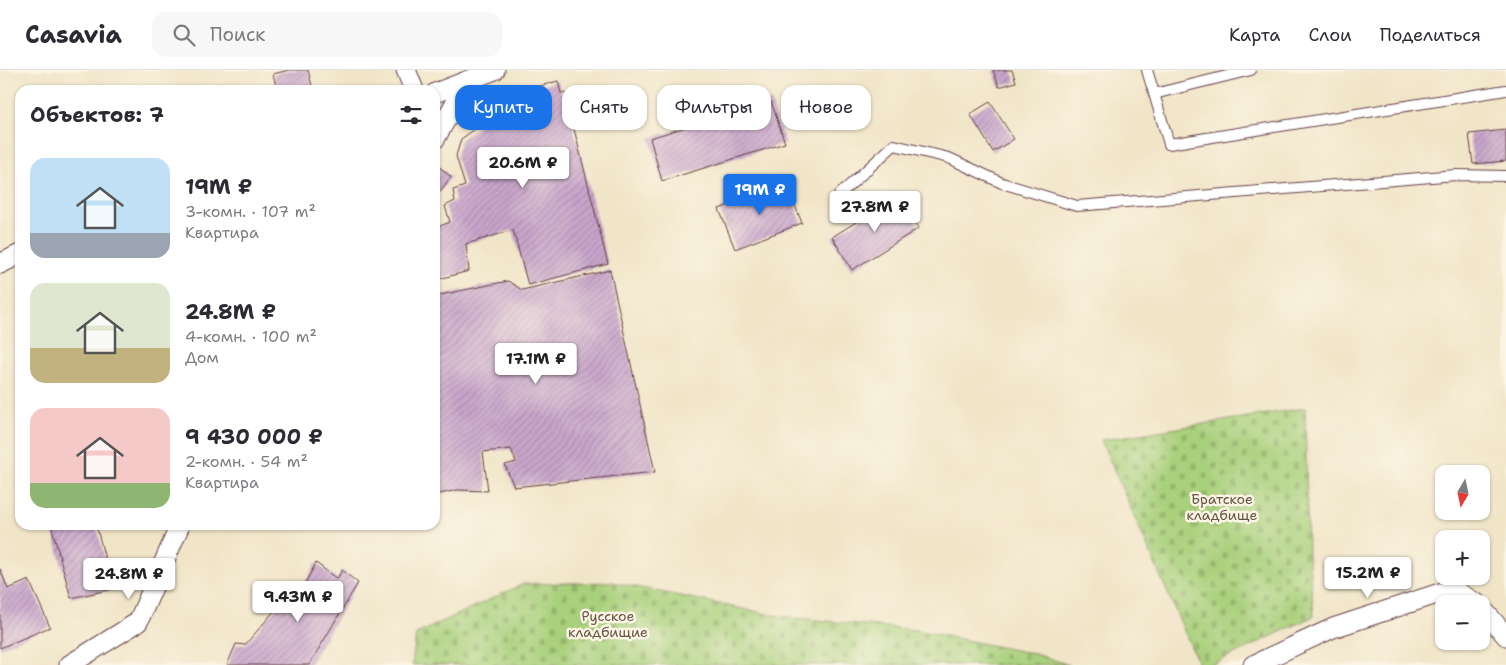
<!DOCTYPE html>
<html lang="ru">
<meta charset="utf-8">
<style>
:root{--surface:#fff;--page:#f7f7f7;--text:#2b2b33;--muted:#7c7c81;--line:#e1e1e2;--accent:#1a73e8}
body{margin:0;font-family:"Shantell Sans",sans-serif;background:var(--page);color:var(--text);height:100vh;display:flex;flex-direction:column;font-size:19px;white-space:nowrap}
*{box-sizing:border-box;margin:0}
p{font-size:16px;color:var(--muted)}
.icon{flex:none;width:28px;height:28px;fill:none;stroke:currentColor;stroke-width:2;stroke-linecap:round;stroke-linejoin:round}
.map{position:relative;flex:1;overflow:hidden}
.drawer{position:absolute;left:15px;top:15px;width:425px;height:445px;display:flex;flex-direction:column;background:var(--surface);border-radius:15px;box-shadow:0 1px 4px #0004}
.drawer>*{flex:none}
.hud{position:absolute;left:455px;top:15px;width:475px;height:45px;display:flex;gap:10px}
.needle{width:32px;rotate:189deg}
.tools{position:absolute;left:1435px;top:395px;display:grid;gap:10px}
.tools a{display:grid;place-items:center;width:55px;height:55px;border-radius:10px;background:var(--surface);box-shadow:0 1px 4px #0004;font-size:25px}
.price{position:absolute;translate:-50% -42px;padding:0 11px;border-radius:5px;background:#fff;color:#222;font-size:16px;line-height:32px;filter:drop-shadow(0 1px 2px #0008)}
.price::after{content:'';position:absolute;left:50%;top:30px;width:15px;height:11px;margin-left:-8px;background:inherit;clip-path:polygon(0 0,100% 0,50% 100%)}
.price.active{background:var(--accent);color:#fff}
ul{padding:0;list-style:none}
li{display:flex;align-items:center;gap:15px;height:125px;padding:0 15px}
li span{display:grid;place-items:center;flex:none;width:140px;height:100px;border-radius:15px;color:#555}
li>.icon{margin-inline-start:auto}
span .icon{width:60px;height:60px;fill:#fffc;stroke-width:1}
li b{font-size:21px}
h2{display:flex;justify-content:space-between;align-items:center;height:60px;padding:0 15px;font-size:21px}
.tag{padding:0 18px;border-radius:15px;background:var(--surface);box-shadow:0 1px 4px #0004;font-size:18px;line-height:45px}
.tag.active{background:var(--accent);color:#fff}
header{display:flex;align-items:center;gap:30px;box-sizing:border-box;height:70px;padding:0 25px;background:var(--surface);border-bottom:1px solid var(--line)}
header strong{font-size:24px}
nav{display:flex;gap:28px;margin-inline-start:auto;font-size:18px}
.search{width:350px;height:45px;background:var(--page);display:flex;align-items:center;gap:12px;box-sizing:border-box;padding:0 18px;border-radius:15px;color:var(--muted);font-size:19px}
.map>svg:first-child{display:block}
.cemetery{fill:url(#cemetery-stones);stroke:#7a7853}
.building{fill:url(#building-hatch)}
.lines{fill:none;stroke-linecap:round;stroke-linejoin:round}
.lane-casing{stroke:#633d43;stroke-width:12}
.street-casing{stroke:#633d43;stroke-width:21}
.lane{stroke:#fff;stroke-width:10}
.street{stroke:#fff;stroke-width:19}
.labels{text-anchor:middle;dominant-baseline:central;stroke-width:5;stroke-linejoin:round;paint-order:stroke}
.park-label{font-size:14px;fill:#665443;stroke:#fcf5e5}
</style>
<header>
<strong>Casavia</strong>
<div class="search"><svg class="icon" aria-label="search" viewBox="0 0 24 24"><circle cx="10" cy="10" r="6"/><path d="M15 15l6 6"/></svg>Поиск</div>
<nav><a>Карта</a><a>Слои</a><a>Поделиться</a></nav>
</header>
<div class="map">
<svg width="1506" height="595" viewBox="0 0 1506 595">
<defs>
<pattern id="cemetery-stones" width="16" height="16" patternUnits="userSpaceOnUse" patternTransform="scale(1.25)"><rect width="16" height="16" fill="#a9d07b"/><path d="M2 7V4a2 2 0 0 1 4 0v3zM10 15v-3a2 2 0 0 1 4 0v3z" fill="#93b26a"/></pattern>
<pattern id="building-hatch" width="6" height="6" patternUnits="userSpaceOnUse" patternTransform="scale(1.25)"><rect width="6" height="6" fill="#c9a6cc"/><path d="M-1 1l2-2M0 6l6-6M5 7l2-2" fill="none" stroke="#a587a6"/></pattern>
</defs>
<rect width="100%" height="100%" fill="#fcf5e5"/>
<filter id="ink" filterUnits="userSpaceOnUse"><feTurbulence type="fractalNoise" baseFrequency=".02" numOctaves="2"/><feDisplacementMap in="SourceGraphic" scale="10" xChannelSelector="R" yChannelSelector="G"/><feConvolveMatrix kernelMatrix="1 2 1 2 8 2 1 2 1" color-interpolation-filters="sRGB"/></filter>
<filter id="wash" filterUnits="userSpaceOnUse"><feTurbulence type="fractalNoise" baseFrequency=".0096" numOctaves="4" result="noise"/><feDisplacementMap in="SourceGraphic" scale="20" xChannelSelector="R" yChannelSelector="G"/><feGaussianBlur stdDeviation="1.12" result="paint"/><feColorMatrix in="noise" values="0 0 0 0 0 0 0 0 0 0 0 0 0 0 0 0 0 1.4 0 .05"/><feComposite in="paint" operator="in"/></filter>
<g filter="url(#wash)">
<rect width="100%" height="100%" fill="#f1e5c8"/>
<path class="cemetery" d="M1305,338L1308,483L1314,546L1211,595H1199L1101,370Z
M612,512L778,546L916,560L1035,584L1070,595H412L416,564L523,514Z"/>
<g id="blocks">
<path class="building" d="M289,0H308L313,20H277L273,4Z
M993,0H1012L1016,12L999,17Z
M558,11L561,23H565L608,194L528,215L513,160L466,174L469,201L435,210V158L450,152L445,136L455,131L453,120L465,116L456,86L461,69L478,57L472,35Z
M771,31L785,73L662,111L650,68Z
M990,32L1014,69L993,82L970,44Z
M1506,60V91L1473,94L1469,64Z
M436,94L451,107L435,128V96Z
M786,113L802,153L735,179L719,139Z
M898,126L919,158L852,200L832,167Z
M610,200L655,402L514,417L505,395L516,392L511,379L483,382L488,421L457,420L435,425V226L508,211L522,220Z
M51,455H96L113,519L71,528Z
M316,493L337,509L342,500L358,513L309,595H227L236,574L245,575L294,518L305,513Z
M0,499L8,519L29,510L50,557L0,578Z"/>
</g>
</g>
<g filter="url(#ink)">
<use href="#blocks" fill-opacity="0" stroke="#633d43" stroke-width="1"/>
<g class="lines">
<g class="lane-casing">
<path id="lane" d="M1147,0L1169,74L1506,20
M1154,24L1251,0
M839,125L894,75L949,88L1002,113L1077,136L1456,105L1506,106"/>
</g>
<g class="street-casing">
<path id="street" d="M406,0L414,20
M435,23L495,0
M435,69L468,10
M0,194L20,184
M1481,537L1506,566
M69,595L138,552L180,455
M1253,595L1333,558L1452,519L1478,534"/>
</g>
<use href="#lane" class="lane"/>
<use href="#street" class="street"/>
</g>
</g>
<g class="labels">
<g class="park-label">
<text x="1222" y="429">Братское<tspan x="1222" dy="16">кладбище</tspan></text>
<text x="608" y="546">Русское<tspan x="608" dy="16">кладбищие</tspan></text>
</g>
</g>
</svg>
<div class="tools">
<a><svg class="needle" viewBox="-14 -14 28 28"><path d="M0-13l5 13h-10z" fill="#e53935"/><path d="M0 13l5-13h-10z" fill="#7c7c81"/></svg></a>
<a>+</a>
<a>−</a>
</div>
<b class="price" style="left:523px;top:119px">20.6M ₽</b>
<b class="price active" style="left:760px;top:146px">19M ₽</b>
<b class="price" style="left:875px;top:163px">27.8M ₽</b>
<b class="price" style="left:536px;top:315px">17.1M ₽</b>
<b class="price" style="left:1368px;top:529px">15.2M ₽</b>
<b class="price" style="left:129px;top:530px">24.8M ₽</b>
<b class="price" style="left:298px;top:553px">9.43M ₽</b>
<div class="hud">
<a class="tag active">Купить</a>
<a class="tag">Снять</a>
<a class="tag">Фильтры</a>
<a class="tag">Новое</a>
</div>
<section class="drawer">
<h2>Объектов: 7<svg class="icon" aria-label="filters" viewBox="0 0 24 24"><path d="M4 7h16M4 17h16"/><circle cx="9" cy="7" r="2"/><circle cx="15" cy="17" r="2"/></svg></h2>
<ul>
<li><span style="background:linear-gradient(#bfe0f5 75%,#9aa5b1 0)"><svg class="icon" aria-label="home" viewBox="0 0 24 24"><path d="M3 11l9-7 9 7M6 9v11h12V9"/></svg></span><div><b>19M ₽</b><p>3-комн. · 107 m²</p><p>Квартира</p></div></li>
<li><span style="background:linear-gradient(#dfe7d0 65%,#c2b280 0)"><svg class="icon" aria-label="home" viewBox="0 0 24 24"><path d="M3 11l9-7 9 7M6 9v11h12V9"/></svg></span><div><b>24.8M ₽</b><p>4-комн. · 100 m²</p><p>Дом</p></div></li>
<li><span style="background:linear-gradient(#f6c9c9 75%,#8fb573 0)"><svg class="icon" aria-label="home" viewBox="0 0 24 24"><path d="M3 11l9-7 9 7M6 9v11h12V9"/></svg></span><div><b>9 430 000 ₽</b><p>2-комн. · 54 m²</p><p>Квартира</p></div></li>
</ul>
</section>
</div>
